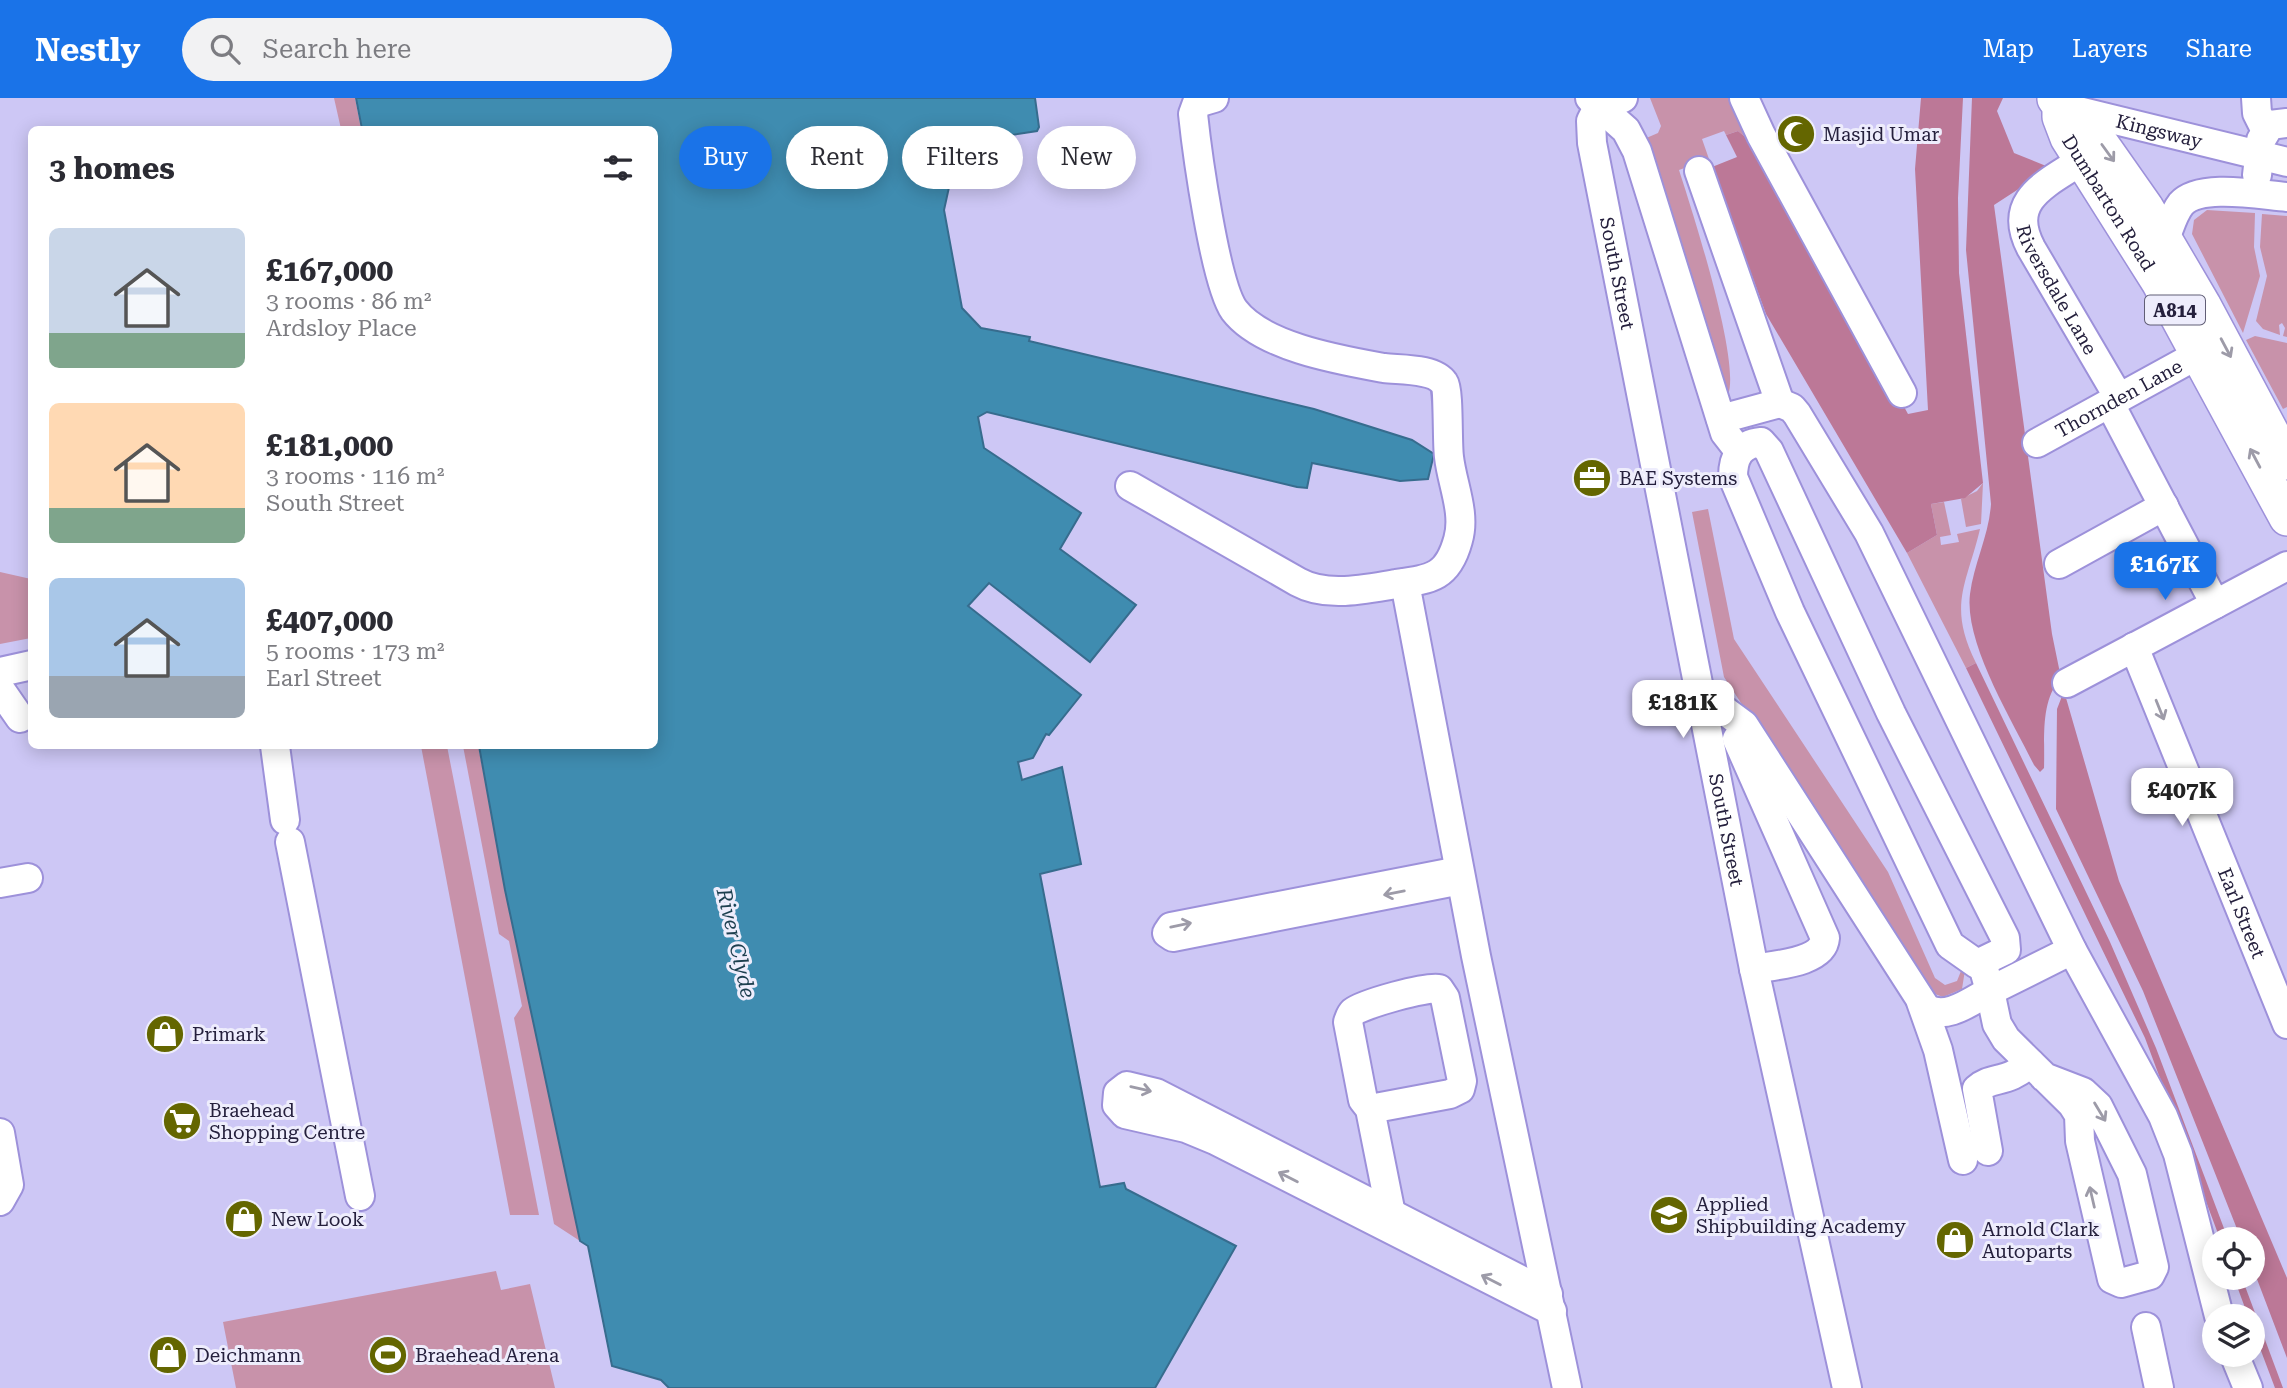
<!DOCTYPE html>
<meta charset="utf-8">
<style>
:root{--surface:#fff;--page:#f2f2f3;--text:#2b2b33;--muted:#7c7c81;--accent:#1a73e8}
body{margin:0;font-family:"Roboto Serif",serif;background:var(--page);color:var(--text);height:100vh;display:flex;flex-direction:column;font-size:26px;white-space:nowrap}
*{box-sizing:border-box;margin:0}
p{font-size:23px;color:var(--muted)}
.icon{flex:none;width:38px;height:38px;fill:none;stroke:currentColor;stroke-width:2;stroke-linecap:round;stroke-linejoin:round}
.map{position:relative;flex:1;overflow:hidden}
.sheet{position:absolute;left:28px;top:28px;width:630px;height:623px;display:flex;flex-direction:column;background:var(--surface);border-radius:10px;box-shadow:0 4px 18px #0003}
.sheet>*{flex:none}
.top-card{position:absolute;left:679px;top:28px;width:665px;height:63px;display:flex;gap:14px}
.tools{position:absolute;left:2202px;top:1129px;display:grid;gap:14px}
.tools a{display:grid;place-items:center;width:63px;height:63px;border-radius:50%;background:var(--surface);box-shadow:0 4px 18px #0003;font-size:35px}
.price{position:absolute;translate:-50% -60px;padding:0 16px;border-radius:14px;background:#fff;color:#222;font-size:23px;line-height:46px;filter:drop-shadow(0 2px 4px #0008)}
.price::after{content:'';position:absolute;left:50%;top:42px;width:21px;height:16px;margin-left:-10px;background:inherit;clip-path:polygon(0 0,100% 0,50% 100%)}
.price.on{background:var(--accent);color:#fff}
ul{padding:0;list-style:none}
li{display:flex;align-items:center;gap:21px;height:175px;padding:0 21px}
li span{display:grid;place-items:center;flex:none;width:196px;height:140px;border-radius:10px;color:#555}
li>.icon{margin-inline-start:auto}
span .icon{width:84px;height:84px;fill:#fffc;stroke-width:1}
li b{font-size:30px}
h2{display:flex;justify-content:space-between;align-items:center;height:84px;padding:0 21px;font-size:30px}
.tag{padding:0 24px;border-radius:32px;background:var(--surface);box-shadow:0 4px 18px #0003;font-size:24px;line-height:63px}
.tag.on{background:var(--accent);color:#fff}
header{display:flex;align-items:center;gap:42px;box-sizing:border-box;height:98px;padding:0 35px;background:var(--accent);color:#fff}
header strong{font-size:33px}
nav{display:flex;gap:38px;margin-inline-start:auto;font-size:24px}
.search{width:490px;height:63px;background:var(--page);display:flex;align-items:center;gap:18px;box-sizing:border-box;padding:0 24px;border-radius:38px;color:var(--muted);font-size:26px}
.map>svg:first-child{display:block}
.green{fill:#c892aa}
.forest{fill:#bc7897}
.water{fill:#3f8cb0;stroke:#376c8e;stroke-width:2}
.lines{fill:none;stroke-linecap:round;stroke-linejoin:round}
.minor-casing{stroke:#9d91da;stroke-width:32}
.major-casing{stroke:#9d91da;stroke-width:38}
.minor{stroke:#fff;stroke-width:28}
.major{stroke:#fff;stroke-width:35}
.oneway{stroke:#9d9ba8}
.labels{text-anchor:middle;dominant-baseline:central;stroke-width:6;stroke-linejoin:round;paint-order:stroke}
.shield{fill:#eeedfc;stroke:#615e76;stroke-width:2}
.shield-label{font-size:18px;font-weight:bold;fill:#25203d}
.street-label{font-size:19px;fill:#25203d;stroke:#eeedfc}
.poi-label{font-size:19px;fill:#25203d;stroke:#eeedfc;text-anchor:start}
.water-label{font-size:21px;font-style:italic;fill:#1c3f4f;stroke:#eeedfc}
</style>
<header>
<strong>Nestly</strong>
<div class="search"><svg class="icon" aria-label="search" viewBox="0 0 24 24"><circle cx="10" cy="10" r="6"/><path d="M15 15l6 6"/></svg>Search here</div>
<nav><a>Map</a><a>Layers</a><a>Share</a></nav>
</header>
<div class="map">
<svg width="2287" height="1290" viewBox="0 0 2287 1290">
<rect width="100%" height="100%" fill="#cdc7f5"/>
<path class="green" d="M334,0H355L361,31H341Z
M1650,0H1740L1757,39L1744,38L1738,33L1726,37L1724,33L1702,41L1709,61L1679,72C1692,112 1741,264 1728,297L1724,298L1644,41L1658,35L1661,28Z
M2207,112L2255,115L2254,149L2260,178L2243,235L2192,136L2194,122Z
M2262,116L2287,118V239L2283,238L2285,230L2282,225L2279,227L2280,237L2263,231L2256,223L2267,178L2260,149Z
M2255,238L2287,245V309L2283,311L2246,242Z
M1983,385L1981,426L1966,429L1961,401L1977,393Z
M1944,404L1951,437L1940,439L1941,447L1959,444L1957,436L1980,431C1967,486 1947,507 1976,565L1966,570L1907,455L1937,437L1931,406Z
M1708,411L1734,541L1888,774L1935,880L1945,887L1957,883L1963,868L1965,872L1962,891L1943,899L1924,892L1878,814L1724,579L1692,414Z
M0,474L31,481V540L0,546Z
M421,648H447L539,1117H510Z
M463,648H478L580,1143L554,1126L514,920L522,908L509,843L499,836Z
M496,1173L501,1192L530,1186L555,1290H236L223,1224Z"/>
<path class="forest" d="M1921,0H1963L1958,100L1959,175L1983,385L1965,400L1931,406L1937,437L1907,455L1766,216L1712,69L1737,59L1726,37L1738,33L1744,38L1757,39L1908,316L1928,312L1915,71Z
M1972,0H2003L1997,13L2014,55L2051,70L1994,107L2052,536L2061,580C2040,603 2045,640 2044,670L2040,674L2034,667C2012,622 1964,545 1970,496C1974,465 1989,437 1991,406L1966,152Z
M1976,565L2110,844L2156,950L2228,1141H2220L2145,940L1966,570Z
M2064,593L2119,783L2287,1180V1260L2252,1168V1141H2241L2143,893L2056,711L2057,611Z
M2234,1180H2242L2283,1290H2275L2252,1229V1218H2248Z"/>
<path class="water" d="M356,0H1035L1039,29L1037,33L962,45L958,48L944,112L962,210L981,230L1030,239L1029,243L1314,311L1412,342L1434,356L1428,381L1400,383L1312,365L1307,390L1297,389L987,314L978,319L984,350L1081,415L1060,451L1136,507L1090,564L989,485L968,508L1081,597L1049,637L1046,636L1033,660L1018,664L1022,682L1062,669L1081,766L1040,776L1100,1089L1124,1085L1126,1091L1236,1148L1155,1290H669L661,1282L612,1268L588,1148L580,1143L505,792L479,648H654V32L362,31Z"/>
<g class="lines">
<g class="minor-casing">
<g id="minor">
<path d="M1590,0L1626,32L1637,53L1725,335L1739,353"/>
<path id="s1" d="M1623,0L1596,13L1591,23L1592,45L1754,871L1847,1290"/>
<path d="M1744,0L1761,37L1902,295"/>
<path d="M2256,0L2257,15L2265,31"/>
<path id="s2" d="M2066,10L2287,64"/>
<path id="s3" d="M2081,63C2046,86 2006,102 2031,150L2119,300"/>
<path d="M1699,73L1780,305L1721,321"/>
<path d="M2257,77L2261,42L2270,27L2287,25"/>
<path d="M2165,141C2170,129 2173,116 2181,106C2200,85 2260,97 2287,99"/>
<path d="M1780,305L1792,310L1797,316L1869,435L2072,852L2163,1018L2178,1056L2219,1218"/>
<path d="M2110,306L2215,506"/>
<path d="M1761,344L1769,353L1891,615L2005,840L2006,852L1977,866L1950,847L1790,514L1733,379C1733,359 1740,346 1761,344Z"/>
<path id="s4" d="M2037,345L2199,256"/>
<path d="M1130,388L1298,484C1327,500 1365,491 1396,486C1432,481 1448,479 1458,442C1466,415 1452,386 1449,359C1447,345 1449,292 1444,285C1434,270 1401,272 1384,270C1340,262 1262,249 1234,212C1215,185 1197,54 1193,16L1197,5L1214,0"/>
<path d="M2059,466L2164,408"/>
<path d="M1405,485L1476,858L1567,1290"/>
<path id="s5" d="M2134,549L2287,926"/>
<path d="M0,574L32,567"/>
<path d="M2067,585L2287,468"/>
<path d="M0,591L20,620"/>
<path d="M1703,616L1725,613L1744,627L1926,910C1946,923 1971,903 1990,893L1985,875"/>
<path d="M1737,641L1825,840C1823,865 1774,867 1754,871"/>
<path d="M275,648L285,722"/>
<path d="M290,744L360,1098"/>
<path d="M1459,773L1171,829L1167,835L1173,839L1461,782"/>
<path d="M0,785L28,780"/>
<path d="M1921,904L1938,952L1963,1062"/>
<path d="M2044,979L2083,994L2098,1008L2132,1076L2154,1169L2150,1177L2121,1185L2112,1181L2080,1043L2079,1017L2072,1006L2006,941L1997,926L1990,893L2072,852"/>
<path d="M1370,1011L1450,996L1460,991L1462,983L1445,900L1439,891C1427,888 1363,906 1353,914C1350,917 1350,919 1348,924L1363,1002L1370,1011L1391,1116"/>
<path d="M0,1035L9,1087L0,1103"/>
<path d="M1988,1053L1977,991C1991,978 2008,986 2030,965"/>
<path d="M1548,1196L1156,995L1127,988L1118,995L1117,1007L1125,1016L1186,1030L1215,1042L1552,1213"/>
<path d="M2146,1229L2159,1290"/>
<path d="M2234,1256L2248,1290"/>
</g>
</g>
<g class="major-casing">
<g id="major">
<path d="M2055,1L2092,33L2146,110L2203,207L2287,364"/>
<path id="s6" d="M2060,8V19L2068,40L2159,184L2287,420"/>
</g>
</g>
<use href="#minor" class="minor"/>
<use href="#major" class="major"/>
</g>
<defs><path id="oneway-shaft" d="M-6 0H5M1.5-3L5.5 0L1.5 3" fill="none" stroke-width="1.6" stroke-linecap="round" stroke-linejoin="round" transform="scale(1.75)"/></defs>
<g class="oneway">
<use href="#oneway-shaft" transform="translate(2108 55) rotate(54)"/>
<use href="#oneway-shaft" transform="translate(2226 250) rotate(62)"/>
<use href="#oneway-shaft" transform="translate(2255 360) rotate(-118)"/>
<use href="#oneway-shaft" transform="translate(2160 612) rotate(68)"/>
<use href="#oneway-shaft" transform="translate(1394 795) rotate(169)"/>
<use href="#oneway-shaft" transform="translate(1181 827) rotate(-12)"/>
<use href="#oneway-shaft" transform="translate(1141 991) rotate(13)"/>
<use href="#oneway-shaft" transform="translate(2100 1014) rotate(59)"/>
<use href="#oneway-shaft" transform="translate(1288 1079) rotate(-153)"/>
<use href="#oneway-shaft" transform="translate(2092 1099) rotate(-103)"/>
<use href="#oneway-shaft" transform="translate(1491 1182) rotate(-153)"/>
</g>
<defs>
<g id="mosque-disc" transform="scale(2.0125)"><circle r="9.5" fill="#646600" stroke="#eeedfc"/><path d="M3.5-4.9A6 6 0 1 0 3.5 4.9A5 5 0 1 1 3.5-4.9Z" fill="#fff"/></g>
<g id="office-disc" transform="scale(2.0125)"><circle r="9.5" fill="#646600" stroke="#eeedfc"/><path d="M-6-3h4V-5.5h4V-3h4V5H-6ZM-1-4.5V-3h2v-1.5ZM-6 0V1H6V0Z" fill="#fff"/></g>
<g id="shop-disc" transform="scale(2.0125)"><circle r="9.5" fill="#646600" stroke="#eeedfc"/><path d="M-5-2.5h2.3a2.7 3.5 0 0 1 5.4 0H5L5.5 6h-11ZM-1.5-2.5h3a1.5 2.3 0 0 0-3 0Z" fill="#fff"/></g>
<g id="supermarket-disc" transform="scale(2.0125)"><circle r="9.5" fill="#646600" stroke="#eeedfc"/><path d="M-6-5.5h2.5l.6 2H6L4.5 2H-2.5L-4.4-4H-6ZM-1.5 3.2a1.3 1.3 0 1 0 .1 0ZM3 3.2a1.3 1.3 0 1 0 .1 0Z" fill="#fff"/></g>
<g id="university-disc" transform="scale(2.0125)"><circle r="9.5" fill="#646600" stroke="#eeedfc"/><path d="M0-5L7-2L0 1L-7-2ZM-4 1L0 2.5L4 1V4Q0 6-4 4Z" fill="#fff"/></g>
<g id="stadium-disc" transform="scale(2.0125)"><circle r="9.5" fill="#646600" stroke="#eeedfc"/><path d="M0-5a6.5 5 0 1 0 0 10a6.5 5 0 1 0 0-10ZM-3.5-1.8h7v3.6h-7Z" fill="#fff"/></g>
</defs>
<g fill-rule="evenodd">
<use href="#mosque-disc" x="1796" y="36"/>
<use href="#office-disc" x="1592" y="380"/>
<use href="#shop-disc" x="165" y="936"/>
<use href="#supermarket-disc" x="182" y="1023"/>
<use href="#university-disc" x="1669" y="1117"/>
<use href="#shop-disc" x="244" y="1121"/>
<use href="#shop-disc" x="1955" y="1142"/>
<use href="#shop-disc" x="168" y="1257"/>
<use href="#stadium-disc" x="388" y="1257"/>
</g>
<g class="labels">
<rect class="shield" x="2145" y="197.5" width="60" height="29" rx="5"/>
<g class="shield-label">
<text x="2175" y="212">A814</text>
</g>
<g class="street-label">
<text stroke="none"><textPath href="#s2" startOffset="96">Kingsway</textPath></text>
<text stroke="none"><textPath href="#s6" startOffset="110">Dumbarton Road</textPath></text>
<text stroke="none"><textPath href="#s1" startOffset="196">South Street</textPath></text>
<text stroke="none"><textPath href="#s3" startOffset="164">Riversdale Lane</textPath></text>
<text stroke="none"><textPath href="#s4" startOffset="93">Thornden Lane</textPath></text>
<text stroke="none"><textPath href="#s1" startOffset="763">South Street</textPath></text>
<text stroke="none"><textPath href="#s5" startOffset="287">Earl Street</textPath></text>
</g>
<g class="poi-label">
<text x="1823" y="36">Masjid Umar</text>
<text x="1619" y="380">BAE Systems</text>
<text x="192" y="936">Primark</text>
<text x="209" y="1012">Braehead<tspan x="209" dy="22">Shopping Centre</tspan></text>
<text x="1696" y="1106">Applied<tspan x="1696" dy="22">Shipbuilding Academy</tspan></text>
<text x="271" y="1121">New Look</text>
<text x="1982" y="1131">Arnold Clark<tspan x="1982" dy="22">Autoparts</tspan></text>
<text x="195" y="1257">Deichmann</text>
<text x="415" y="1257">Braehead Arena</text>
</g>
<g class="water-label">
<text transform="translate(736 845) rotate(77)">River Clyde</text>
</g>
</g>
</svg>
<div class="tools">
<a><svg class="icon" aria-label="locate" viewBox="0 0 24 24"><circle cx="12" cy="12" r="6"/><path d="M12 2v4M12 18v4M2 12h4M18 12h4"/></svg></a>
<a><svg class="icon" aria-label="layers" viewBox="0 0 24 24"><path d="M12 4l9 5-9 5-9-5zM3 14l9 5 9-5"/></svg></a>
</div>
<b class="price on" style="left:2165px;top:504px">£167K</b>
<b class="price" style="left:1683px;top:642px">£181K</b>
<b class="price" style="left:2182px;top:730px">£407K</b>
<div class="top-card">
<a class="tag on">Buy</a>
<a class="tag">Rent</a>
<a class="tag">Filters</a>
<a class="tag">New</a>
</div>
<section class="sheet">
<h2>3 homes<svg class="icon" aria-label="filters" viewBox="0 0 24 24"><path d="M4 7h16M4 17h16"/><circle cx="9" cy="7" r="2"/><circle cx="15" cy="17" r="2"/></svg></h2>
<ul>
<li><span style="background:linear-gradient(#c9d6e8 75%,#7fa58c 0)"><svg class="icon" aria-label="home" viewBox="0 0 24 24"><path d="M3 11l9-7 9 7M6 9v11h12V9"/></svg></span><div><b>£167,000</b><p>3 rooms · 86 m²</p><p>Ardsloy Place</p></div></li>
<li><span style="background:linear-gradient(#ffd9b3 75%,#7fa58c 0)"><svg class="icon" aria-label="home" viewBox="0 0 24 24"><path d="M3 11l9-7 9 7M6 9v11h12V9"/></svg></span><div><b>£181,000</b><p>3 rooms · 116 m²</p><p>South Street</p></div></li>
<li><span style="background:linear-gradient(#a9c7e8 70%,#9aa5b1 0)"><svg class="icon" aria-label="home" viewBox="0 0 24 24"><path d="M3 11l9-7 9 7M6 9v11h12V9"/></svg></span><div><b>£407,000</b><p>5 rooms · 173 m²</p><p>Earl Street</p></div></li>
</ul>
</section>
</div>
